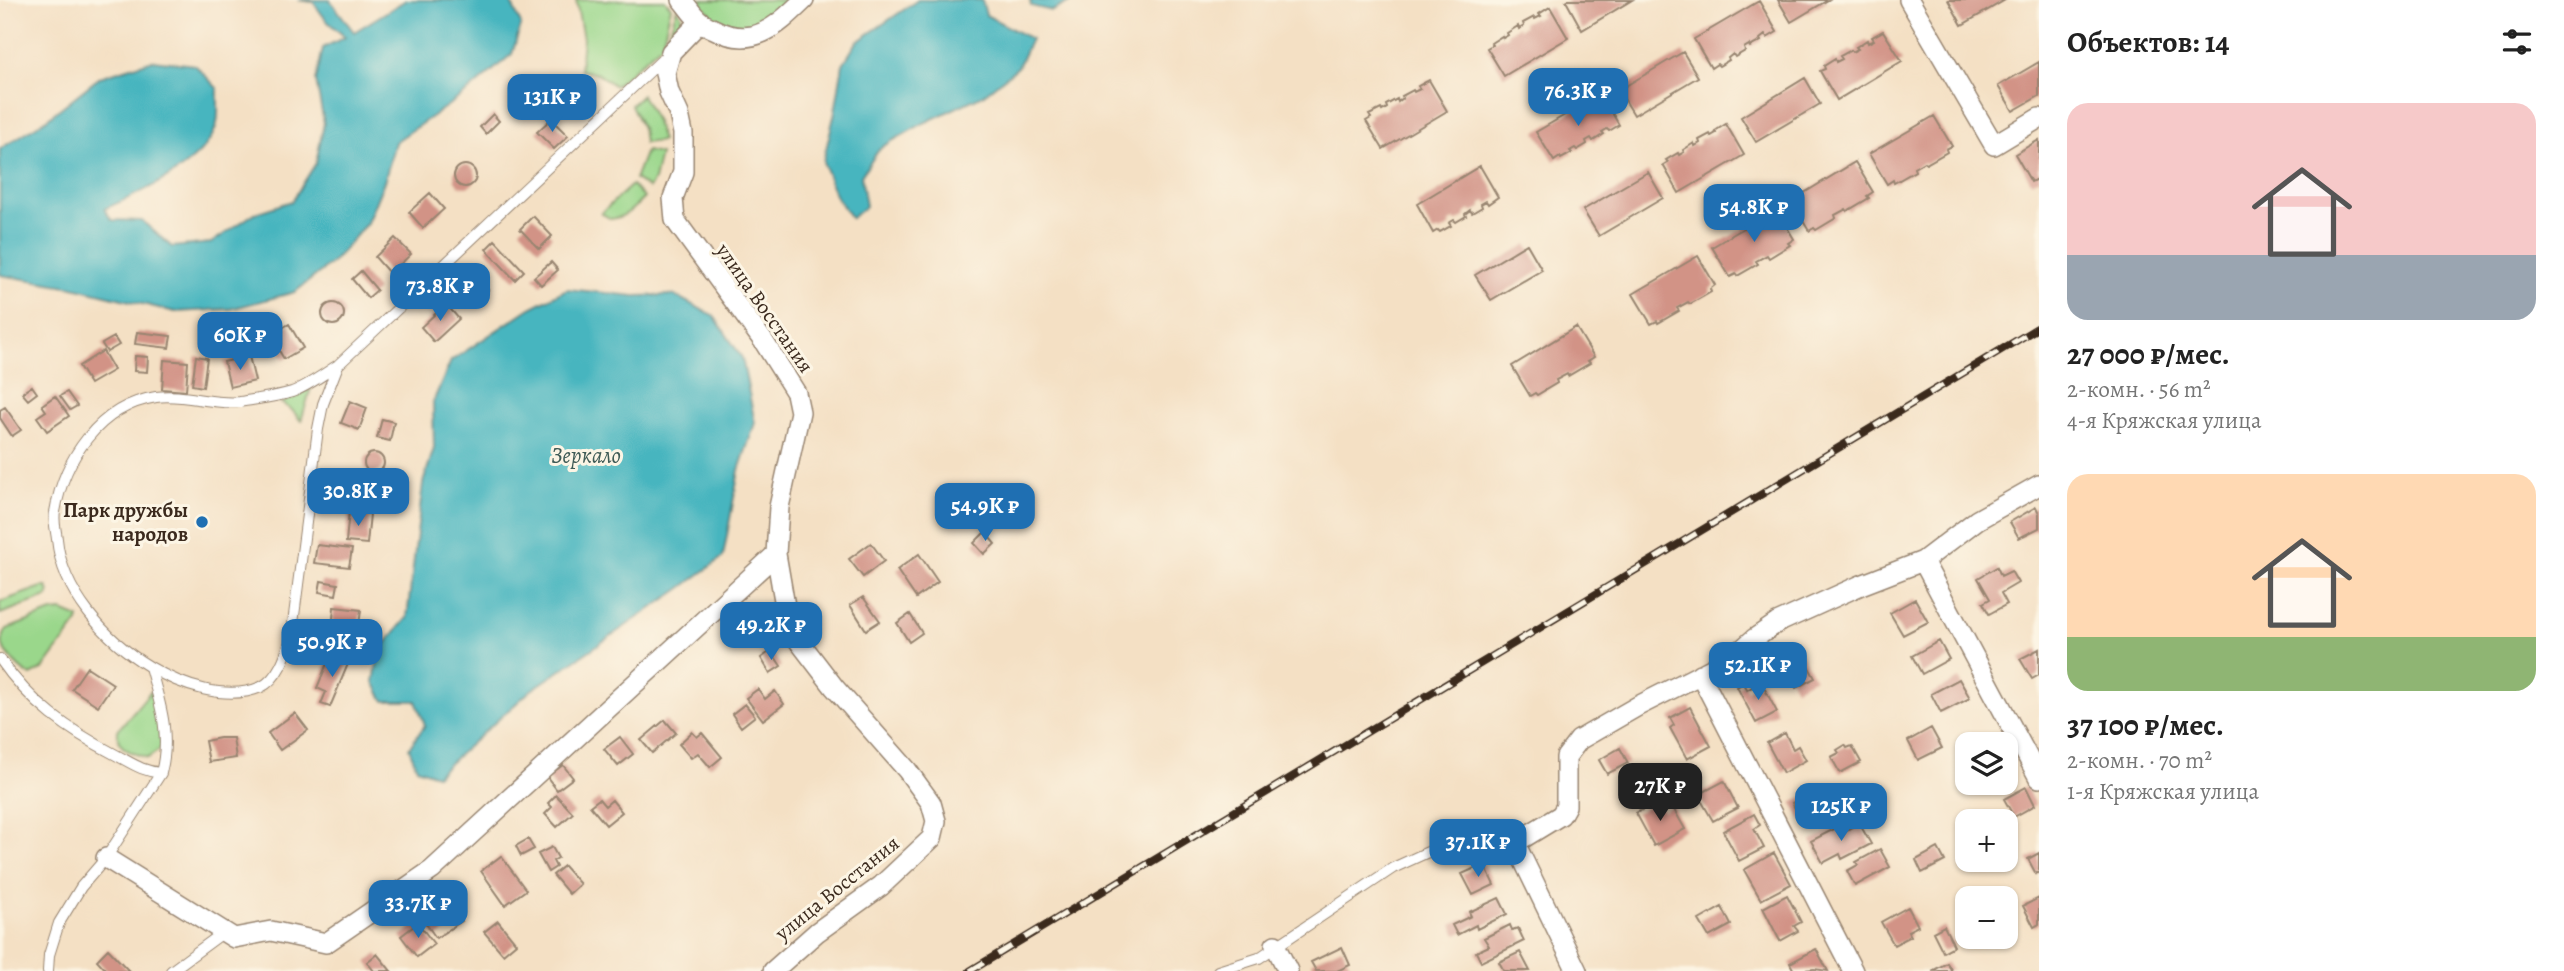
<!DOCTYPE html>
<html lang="ru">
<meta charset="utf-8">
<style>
:root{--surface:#fff;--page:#f2f2f2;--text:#222;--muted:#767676;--accent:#1f6fb2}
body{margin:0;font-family:Alegreya,serif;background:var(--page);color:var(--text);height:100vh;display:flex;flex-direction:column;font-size:26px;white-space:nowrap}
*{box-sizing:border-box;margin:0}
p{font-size:23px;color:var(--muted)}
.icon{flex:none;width:38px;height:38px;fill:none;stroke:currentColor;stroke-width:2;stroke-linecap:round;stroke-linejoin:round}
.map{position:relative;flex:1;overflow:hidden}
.side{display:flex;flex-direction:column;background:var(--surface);width:525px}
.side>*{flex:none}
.controls{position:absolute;left:1955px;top:732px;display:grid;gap:14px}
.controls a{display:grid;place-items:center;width:63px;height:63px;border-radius:14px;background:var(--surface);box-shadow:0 2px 5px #0004;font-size:35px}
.price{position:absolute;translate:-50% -60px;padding:0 16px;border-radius:14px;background:var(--accent);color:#fff;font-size:23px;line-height:46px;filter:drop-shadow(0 2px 4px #0008)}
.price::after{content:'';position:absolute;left:50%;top:42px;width:21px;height:16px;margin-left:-10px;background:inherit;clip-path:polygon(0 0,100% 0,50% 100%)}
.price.current{background:#222;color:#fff}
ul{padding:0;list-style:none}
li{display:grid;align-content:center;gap:14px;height:371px;padding:0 28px}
li span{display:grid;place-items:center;height:217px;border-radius:21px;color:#555}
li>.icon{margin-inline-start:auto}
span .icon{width:126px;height:126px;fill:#fffc;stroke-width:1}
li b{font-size:30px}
h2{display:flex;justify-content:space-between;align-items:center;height:84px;padding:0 28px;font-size:30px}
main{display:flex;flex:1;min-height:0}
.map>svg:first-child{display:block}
.green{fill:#9ad78b;stroke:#6a8054;stroke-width:2}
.water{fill:#46b5bf;stroke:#40706e;stroke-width:2}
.building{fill:#d29386}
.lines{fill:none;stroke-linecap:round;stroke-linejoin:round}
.service-casing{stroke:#988571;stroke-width:12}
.minor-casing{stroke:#988571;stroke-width:22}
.service{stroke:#fff;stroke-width:10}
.minor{stroke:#fff;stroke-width:19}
.rail-casing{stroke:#3b2a1e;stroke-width:8}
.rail{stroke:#fcf5e5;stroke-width:5;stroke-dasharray:16;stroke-linecap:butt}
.poi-dot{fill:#1f6fb2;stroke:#fcf5e5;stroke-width:2.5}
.labels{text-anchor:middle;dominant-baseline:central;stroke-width:6;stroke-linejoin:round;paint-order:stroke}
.street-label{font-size:21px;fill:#3b2a1e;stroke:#fcf5e5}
.poi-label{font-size:21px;font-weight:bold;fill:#3b2a1e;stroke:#fcf5e5;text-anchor:end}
.water-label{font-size:23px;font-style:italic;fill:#3f5b56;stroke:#fcf5e5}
</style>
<main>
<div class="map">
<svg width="2039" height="971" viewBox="0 0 2039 971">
<rect width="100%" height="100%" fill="#fcf5e5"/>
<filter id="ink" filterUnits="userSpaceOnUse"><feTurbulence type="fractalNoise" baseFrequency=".0143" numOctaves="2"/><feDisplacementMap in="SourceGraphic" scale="14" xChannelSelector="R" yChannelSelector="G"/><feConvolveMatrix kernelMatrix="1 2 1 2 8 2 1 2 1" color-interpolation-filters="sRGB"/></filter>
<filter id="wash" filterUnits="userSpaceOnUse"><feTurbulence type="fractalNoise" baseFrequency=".00686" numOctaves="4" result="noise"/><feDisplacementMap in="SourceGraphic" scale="28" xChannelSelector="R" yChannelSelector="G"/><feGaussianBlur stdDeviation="1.57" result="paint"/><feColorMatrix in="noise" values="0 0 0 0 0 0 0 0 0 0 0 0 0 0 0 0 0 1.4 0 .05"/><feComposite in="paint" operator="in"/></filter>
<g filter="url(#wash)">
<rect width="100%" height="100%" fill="#f4e0c4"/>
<path class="green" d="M576,0H665L671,7L662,44L615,86L598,74L580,70L583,39Z
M698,0H792L772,18L746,29L720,24Z
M677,8L681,14V28L666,44Z
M642,95L655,119L662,141L644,143L642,128L631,105Z
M646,151L660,154L654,180L649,188L635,179Z
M632,185L644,198C634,208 626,217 611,219L601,213Z
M311,388L301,421L292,410L281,403Z
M42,587H47L49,592L47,597L0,614V602Z
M62,611L79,618L78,622L43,669L31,675C21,671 7,656 3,646C1,640 4,634 7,629L52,612Z
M150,692L156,696L162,748L148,758C133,753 115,750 118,730Z"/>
<path class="water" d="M298,0H330L354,32L406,0H510L521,24L512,54L470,90L395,142L385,179L367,223L334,261L295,292L231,309L175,312L73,287L0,275V149L47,119L100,77L153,60L195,65L218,89C217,100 220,116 216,127C203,166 139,194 104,209L112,220L142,221L172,247L211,243L255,213L292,201L316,163L324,123L316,81L323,48L345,37L327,21L313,2Z
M918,0H982L986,15L1031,39L1018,67L983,95L924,123L880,148L861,176L866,206L851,218L835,195L823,162L835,112L843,64L857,42Z
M1030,0H1073L1052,11L1031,6Z
M567,289L635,296L674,295L714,316L742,358L755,423L739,470L723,557L680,589L530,691L436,775L417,768L409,748L425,725L416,701H384L374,682L379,651L407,618L423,483L434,448L433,402L451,361L530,308Z"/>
<g id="blocks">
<path class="building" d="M1568,0H1632L1582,30L1566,1Z
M1778,0H1828L1791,22Z
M1948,0H2005L1962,25Z
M1759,1L1777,32L1767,38L1765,35L1760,39L1761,41L1750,47L1749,45L1744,48L1745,51L1735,57L1733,54L1728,58L1729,60L1719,66L1717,64L1711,68L1694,39Z
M1550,7L1568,38L1504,76L1487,48L1492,45L1491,43L1502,36L1503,38L1508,35L1507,33L1518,26L1519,29L1524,26L1523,23L1534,17L1535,19L1541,16L1539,14Z
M1883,31L1902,61L1837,100L1820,71L1825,69L1824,66L1835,59L1836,62L1842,59L1840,56L1851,50L1852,52L1858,49L1856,47L1867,40L1868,43L1874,40L1872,37Z
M1683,52L1698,77L1634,115L1619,90Z
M2039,62V96L2013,111L1998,86Z
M1805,78L1820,104L1756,142L1741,117Z
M1429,80L1447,111L1383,149L1366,121L1371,118L1369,115L1381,109L1382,111L1387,108L1386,105L1397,99L1398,102L1403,98L1402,96L1413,90L1414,92L1420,89L1418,86Z
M1601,94L1619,125L1609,131L1607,129L1602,132L1604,134L1593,141L1591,138L1586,141L1587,144L1577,150L1575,148L1570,151L1572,153L1561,159L1560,157L1554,161L1536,132Z
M493,114L499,121L486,134L480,127Z
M1934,116L1952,146L1946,149L1947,152L1926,164L1924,162L1914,168L1915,171L1894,183L1893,180L1887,184L1869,154Z
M551,119L568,136L554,149L537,132Z
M1726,124L1744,155L1679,193L1663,165L1668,162L1666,160L1678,153L1679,155L1684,152L1683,150L1694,143L1695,146L1700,143L1699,140L1710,134L1711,136L1716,133L1715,131Z
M2039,140V178L2031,182L2015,154Z
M1855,162L1873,192L1867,196L1869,198L1847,211L1846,209L1835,215L1836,218L1816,230L1814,228L1809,231L1791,201Z
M454 176a11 11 0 1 1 22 0a11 11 0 1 1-22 0Z
M1480,166L1498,197L1488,204L1486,201L1481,204L1482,207L1472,213L1470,210L1465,214L1466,216L1456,222L1454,220L1449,223L1451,226L1440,232L1438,230L1433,233L1417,204Z
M1648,172L1663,198L1599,236L1583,210Z
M430,193L444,209L423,228L409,212Z
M1776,209L1794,239L1788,243L1790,245L1769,258L1767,255L1756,261L1758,264L1737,276L1736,274L1730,277L1712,247Z
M533,216L552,236L539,249L520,229Z
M395,238L411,254L390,274L375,257Z
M495,240L524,271L515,280L486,249Z
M1527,244L1542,270L1491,300L1475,275Z
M1698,256L1715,285L1710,289L1711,292L1690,304L1688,302L1677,308L1679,311L1658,323L1657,321L1651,324L1633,294Z
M551,262L558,270L541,285L534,277Z
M465,265L488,290L475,302L453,276Z
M361,271L377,290L368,298L352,279Z
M322 314a11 11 0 1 1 22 0a11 11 0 1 1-22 0Z
M446,304L459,319L434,342L421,327Z
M289,324L303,348L284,359L274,342L262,349L258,342Z
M1576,327L1594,357L1588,361L1590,363L1568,376L1567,374L1556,380L1557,383L1537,395L1535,393L1530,396L1512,366Z
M137,332L171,336L169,348L135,344Z
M245,332L247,345L235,348L233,334Z
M114,337L119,345L107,352L102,344Z
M103,351L114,370L90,384L79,366Z
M135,356L148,357L147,372L134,371Z
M196,356L207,358L203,387L192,385Z
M249,356L255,381L230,387L224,362Z
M164,360L188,362L186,391L162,389Z
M32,386L37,393L28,400L22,393Z
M67,392L77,406L70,410L60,396Z
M55,396L69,416L47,431L37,417L46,411L42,405Z
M350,401L367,408L359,430L341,423Z
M5,407L21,430L12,436L0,418V410Z
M382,419L394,422L390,441L377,438Z
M364 463a10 10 0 1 1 20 0a10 10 0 1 1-20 0Z
M2036,507L2039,513V528L2019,538L2010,522Z
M349,511L370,514L367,544L346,542Z
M985,532L995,544L984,554L974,543Z
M871,543L884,561L863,577L849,559Z
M317,545L352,549L349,567L314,563Z
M919,554L938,582L916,598L897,570Z
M1997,567L2001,576L2011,571L2018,583L2001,593L2007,604L1989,614L1983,603L1990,599L1978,578Z
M321,581L338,584L336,595L319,592Z
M863,597L880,621L866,630L850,605Z
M1915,599L1928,622L1903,635L1890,613Z
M334,607L361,610L358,633L332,630Z
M910,614L922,633L909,642L897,623Z
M1939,641L1949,659L1922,674L1912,656Z
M2039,649V675L2032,679L2020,659Z
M1799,650L1815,678L1796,688L1780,661Z
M771,651L781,666L770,673L761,658Z
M330,656L348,664L330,707L321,704L326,692L317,688Z
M87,667L113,684L98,706L72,689Z
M1959,679L1970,698L1941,713L1931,694Z
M1761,682L1777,712L1756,723L1737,687L1744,683L1747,690Z
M758,689L765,699L775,691L784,704L763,720L746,698Z
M745,704L755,716L741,727L732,714Z
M1690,707L1711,746L1687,759L1670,728L1674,725L1670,718Z
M295,713L308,730L280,750L268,733Z
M665,720L676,733L652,753L641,740Z
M1931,728L1942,748L1918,760L1908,741Z
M692,732L697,737L702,733L722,757L710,767L698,753L691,758L679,744Z
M1785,733L1793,749L1798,746L1806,760L1783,773L1767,743Z
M620,737L633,754L618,766L604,749Z
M1986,737L1990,744H1973Z
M220,738H233L236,758L209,762L205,741Z
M1845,745L1847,748L1852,746L1861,762L1840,773L1831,757L1839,753L1837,750Z
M1620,748L1628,763L1607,774L1599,760Z
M563,765L573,778L557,790L547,777Z
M1724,781L1738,808L1713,821L1698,795Z
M2026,787L2035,805L2014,817L2004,799Z
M1818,789L1827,806L1801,820L1792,803Z
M556,795L573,813L557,827L545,814L552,807L548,803Z
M599,799L605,806L612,800L622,812L606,825L590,806Z
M1657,802L1663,811L1672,806L1685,829L1654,846L1636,813Z
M1754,814L1760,825L1754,829L1764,848L1739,861L1723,831Z
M1859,823L1871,844L1842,859L1840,854L1823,863L1811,841L1840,826L1843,832Z
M528,839L534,849L521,856L516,846Z
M552,847L558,858L553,861L556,867L548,872L538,854Z
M1938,848L1945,861L1922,873L1916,860Z
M1880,849L1890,867L1855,886L1847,871L1858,865L1856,862Z
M1774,853L1791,884L1761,900L1744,870Z
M2039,853V872L2036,874L2028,859Z
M501,856L526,890L505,905L481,871Z
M1484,864L1494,885L1473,895L1462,874Z
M564,866L580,884L569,894L553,875Z
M1787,895L1801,922L1794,926L1798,931L1780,941L1763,908Z
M446,897L462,921L436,938L416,909L432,898L436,904Z
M1499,898L1507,914L1477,929L1476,925L1457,935L1452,925L1471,916L1469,912Z
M2039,898V924L2034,927L2023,906Z
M1722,907L1731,925L1709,937L1699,920Z
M1908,907L1918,926L1908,931L1911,936L1894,945L1881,922Z
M498,921L516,943L503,954L484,932Z
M418,923L434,944L417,957L401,936Z
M1510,925L1512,930L1518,928L1524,941L1481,962L1476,952L1489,946L1484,938Z
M1944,926L1954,946L1943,952L1933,932Z
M1342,947L1350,965L1337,971H1316L1311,962Z
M108,949L129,971H107L97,960Z
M1816,949L1828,971L1814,969L1794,971L1790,963Z
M1520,952L1530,971H1504L1499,962Z
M377,954L391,971H374L367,962Z
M1947,963L1952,971H1932Z"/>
</g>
</g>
<g filter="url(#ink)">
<use href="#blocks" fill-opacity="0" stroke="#988571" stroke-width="2"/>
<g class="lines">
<g class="service-casing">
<path id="service" d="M338,365L323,404L318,429L291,639C286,655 278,679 261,687C227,702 180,685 150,667C105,640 62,592 57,539C56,530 53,521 55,512C64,459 99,406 156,397C184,393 212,405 240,402C257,399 276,397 292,392C308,386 324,374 338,365L665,57
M0,659C31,704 68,730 116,755C133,764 142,771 161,773C171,735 160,703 150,667
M48,971L49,955L59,923L81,887L106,858L161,773
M171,971L224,932
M1218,971L1259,958L1393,868L1428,852L1454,845L1515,843"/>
</g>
<g class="minor-casing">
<path id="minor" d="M682,0C688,7 693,16 700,21C704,25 710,27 714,29C753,50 777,26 804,0
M1909,0L1994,145L2039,118
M700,22L671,52L665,73L669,92L679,114L683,133V172L673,198L675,220L764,342L796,393L800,412L779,507L776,554L785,606L798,640L834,687L907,770L931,803L936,821L932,838L881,886L817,932L773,971
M1923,561L2039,778
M1700,674L1853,971
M106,858L234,938L271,931L326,943L432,870L776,554
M1275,945L1288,971
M1577,971L1515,843L1561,815L1566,806V757L1579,740L1638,706L1731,659L1755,638L1777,623L1861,585L1923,561L1977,520L2039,485"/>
</g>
<use href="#service" class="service"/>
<use href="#minor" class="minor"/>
<g class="rail-casing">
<path id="rail" d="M970,971L2039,327"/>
</g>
<use href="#rail" class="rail"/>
</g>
</g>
<circle class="poi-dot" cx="202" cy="522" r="7"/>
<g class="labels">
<g class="street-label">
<text transform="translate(765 308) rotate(55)">улица Восстания</text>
<text transform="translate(837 888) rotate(-39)">улица Восстания</text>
</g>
<g class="poi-label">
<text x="188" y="510">Парк дружбы<tspan x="188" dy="24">народов</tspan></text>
</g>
<g class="water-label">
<text x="586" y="455">Зеркало</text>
</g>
</g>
</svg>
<div class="controls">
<a><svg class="icon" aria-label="layers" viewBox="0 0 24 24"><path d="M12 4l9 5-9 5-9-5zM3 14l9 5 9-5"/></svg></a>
<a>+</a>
<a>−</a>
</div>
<b class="price" style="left:1578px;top:128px">76.3K ₽</b>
<b class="price" style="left:552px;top:134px">131K ₽</b>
<b class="price" style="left:1754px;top:244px">54.8K ₽</b>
<b class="price" style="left:440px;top:323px">73.8K ₽</b>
<b class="price" style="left:240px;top:372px">60K ₽</b>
<b class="price" style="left:358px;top:528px">30.8K ₽</b>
<b class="price" style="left:985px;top:543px">54.9K ₽</b>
<b class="price" style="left:771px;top:662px">49.2K ₽</b>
<b class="price" style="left:332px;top:679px">50.9K ₽</b>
<b class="price" style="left:1758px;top:702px">52.1K ₽</b>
<b class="price current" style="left:1660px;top:823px">27K ₽</b>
<b class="price" style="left:1841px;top:843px">125K ₽</b>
<b class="price" style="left:1478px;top:879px">37.1K ₽</b>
<b class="price" style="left:418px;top:940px">33.7K ₽</b>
</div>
<section class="side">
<h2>Объектов: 14<svg class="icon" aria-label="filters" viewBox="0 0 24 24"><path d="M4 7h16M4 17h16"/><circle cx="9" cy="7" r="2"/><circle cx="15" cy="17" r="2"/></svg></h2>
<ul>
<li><span style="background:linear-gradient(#f6c9c9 70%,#9aa5b1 0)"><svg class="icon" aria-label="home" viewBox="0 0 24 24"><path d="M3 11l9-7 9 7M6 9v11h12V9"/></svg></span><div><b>27 000 ₽/мес.</b><p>2-комн. · 56 m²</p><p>4-я Кряжская улица</p></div></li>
<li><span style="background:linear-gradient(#ffd9b3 75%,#8fb573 0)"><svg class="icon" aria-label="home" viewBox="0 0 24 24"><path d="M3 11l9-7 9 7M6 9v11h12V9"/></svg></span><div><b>37 100 ₽/мес.</b><p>2-комн. · 70 m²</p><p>1-я Кряжская улица</p></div></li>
</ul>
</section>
</main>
